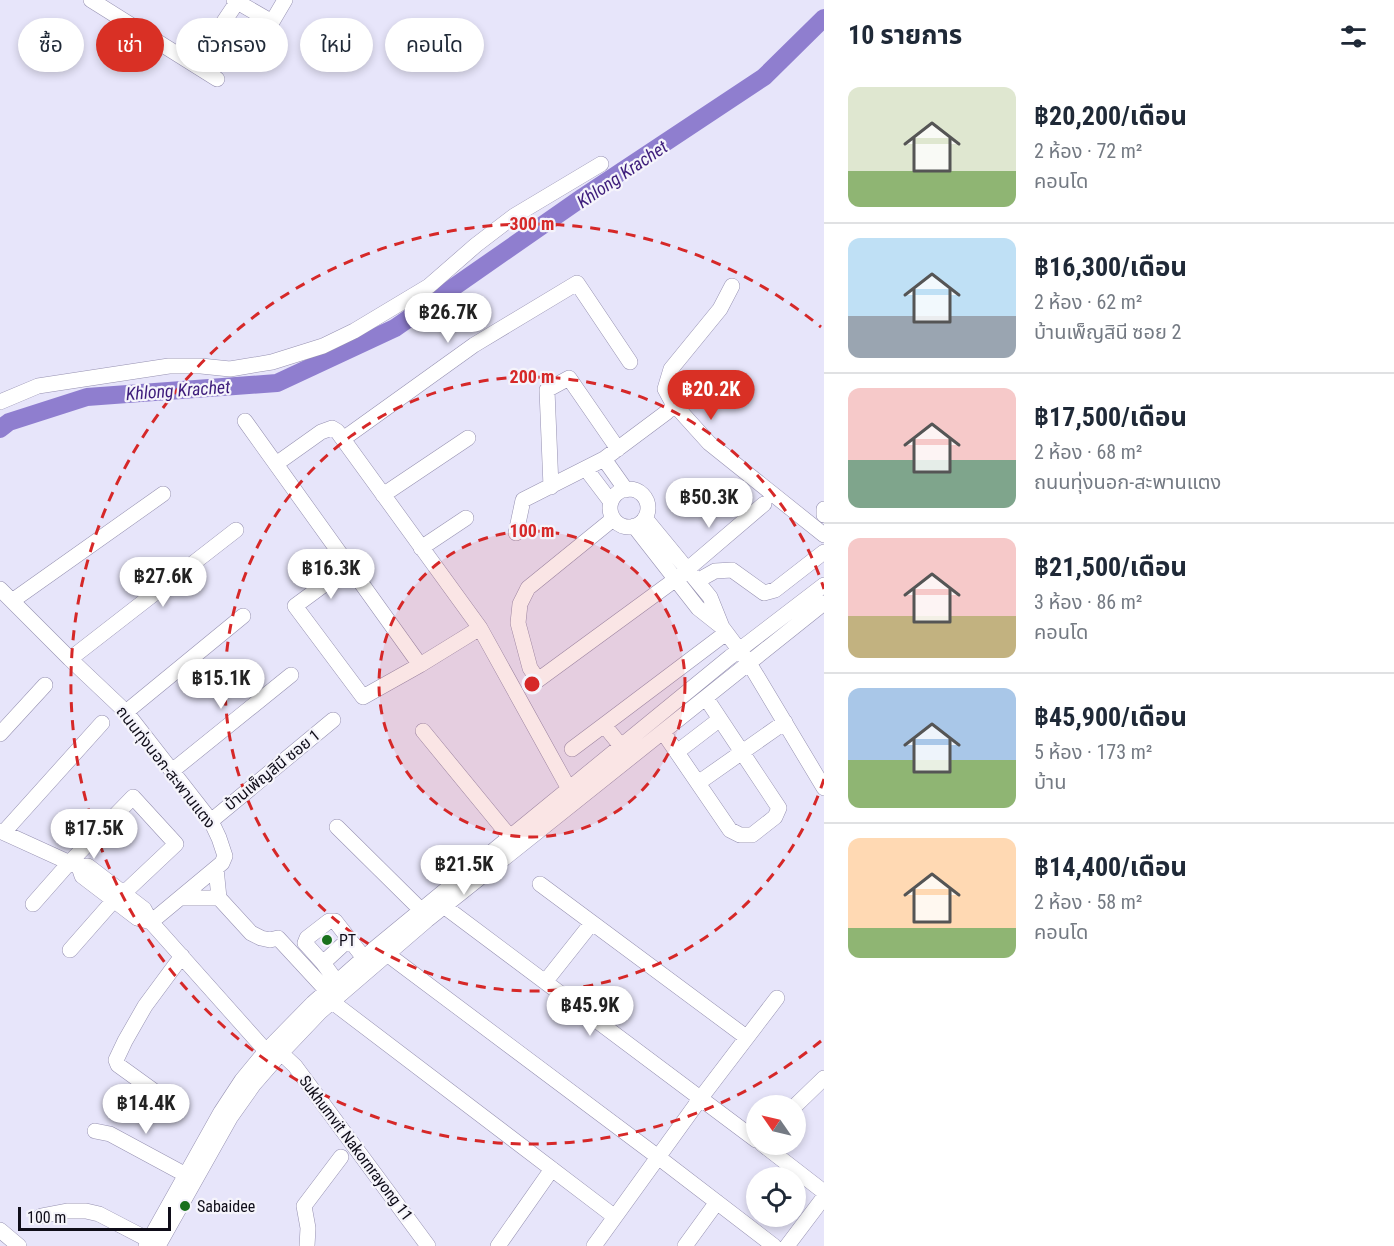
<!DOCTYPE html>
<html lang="th">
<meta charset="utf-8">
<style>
:root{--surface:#fff;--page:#f6f6f7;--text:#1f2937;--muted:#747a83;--line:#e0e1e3;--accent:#d93025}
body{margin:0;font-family:"Roboto Condensed","Noto Sans Thai",sans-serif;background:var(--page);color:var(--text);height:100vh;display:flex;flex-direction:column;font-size:22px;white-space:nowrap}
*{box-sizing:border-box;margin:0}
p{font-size:20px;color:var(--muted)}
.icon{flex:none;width:33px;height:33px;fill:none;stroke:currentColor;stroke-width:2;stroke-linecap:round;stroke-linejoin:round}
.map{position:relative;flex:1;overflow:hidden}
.drawer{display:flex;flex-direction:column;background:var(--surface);width:570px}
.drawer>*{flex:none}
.top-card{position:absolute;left:18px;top:18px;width:570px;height:54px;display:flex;gap:12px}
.needle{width:39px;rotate:304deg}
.tools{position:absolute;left:746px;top:1095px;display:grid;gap:12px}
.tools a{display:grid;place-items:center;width:60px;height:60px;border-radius:50%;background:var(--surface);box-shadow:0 3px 9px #0003;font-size:30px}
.scale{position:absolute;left:18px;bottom:15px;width:153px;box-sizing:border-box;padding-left:6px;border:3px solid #0f0d19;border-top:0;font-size:16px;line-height:21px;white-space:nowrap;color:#0f0d19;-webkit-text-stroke:4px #f5f4fb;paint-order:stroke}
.price{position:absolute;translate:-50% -51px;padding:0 14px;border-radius:21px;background:#fff;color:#222;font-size:20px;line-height:39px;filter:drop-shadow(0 2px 3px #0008)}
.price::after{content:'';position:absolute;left:50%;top:36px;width:18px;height:14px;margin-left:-9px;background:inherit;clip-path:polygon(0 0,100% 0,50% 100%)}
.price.current{background:var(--accent);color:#fff}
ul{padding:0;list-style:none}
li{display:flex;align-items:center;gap:18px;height:150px;padding:0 24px}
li+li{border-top:2px solid var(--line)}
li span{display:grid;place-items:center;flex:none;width:168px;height:120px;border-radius:12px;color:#555}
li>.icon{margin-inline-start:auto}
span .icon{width:72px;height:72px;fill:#fffc;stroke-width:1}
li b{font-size:26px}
h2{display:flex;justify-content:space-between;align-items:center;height:72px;padding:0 24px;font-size:26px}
.chip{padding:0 21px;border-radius:27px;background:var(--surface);box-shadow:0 3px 9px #0003;font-size:21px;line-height:54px}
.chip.current{background:var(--accent);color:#fff}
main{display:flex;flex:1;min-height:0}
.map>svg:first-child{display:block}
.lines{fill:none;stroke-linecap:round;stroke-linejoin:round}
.river{stroke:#8f7ecf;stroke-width:18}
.minor-casing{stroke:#9691b1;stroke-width:16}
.minor{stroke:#fff;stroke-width:15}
.ring{fill:none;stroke:#d62828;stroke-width:3;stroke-dasharray:10 8}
.poi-dot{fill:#18701c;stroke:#f5f4fb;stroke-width:2}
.labels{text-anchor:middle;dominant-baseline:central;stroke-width:4.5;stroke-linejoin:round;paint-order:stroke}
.street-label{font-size:16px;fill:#0f0d19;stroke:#f5f4fb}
.poi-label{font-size:16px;fill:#0f0d19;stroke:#f5f4fb;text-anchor:start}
.water-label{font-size:18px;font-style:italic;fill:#3d1c7b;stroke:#f5f4fb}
.centre{fill:#d62828;stroke:#f5f4fb;stroke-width:3}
.ring-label{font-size:18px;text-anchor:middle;font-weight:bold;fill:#d62828;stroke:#f5f4fb;stroke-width:4.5;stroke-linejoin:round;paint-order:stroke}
</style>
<main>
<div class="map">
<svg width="824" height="1246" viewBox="0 0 824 1246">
<rect width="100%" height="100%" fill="#e7e5fa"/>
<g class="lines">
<path class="river" d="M0,429L9,422L87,397L277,383L395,328L583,197L764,77L824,18"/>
<g class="minor-casing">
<path id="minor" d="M91,0L217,79
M234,0L272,22L285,0
M195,65L237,2
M732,286L720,309L671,369L665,389L672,402L709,443L824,535
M0,402L38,386L169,366H201L230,369L272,362L323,346L354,331L429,286L476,245L514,216L601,164
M245,421L420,665
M343,439L474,345L577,283L630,362
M604,459L626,490
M276,464L321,432L332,428L337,431L480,628L569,789
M586,469L611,502
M551,487L547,390L569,378L618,449
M610 508a19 19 0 1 1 38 0a19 19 0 1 1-38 0Z
M383,495L468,438
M824,509V515
M645,518L710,597L722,627
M613,519L528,588L520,604L518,623L530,668L538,680L676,579L764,504
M634,526L698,608L722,627L749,663L824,788
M516,533L523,500L604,459L667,412
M421,548L466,518
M348,567L295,606L363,697L420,665L480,628
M697,581L715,571L732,570L764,593L775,590L824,552
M0,589L70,659L126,712L211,821L219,838L225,856L222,863L151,922
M12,601L163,494
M70,659L236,530
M126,712L243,616
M604,725L726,633
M423,731L510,837
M663,732L730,830L740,835H752L775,817L779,808L706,698
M0,734L45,685
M572,749L604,725L621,746
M677,752L720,719
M172,771L291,675
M698,783L785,722
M211,821L333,720
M337,827L421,910
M0,831L79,867L88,866L144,909L151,922L266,1051
M4,832L102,723
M79,867L82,876L137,918L151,922
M216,868L219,898L251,933L261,938L270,940L278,938L327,991
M540,884L746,1037
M180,898H219
M33,904L70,862L133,797L176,844L124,893
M445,907L756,1140
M70,950L114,900
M387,954L658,1157L774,1246
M323,963L349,939
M337,982L323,963L305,943L307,938L329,921H335L364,958
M545,982L591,924
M331,1001L615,1217
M281,1053L295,1066L428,1246
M154,1091L118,1065L116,1060L125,1041L145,1006L182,956
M795,1106L824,1078
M95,1131L110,1134L186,1175
M762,1144L824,1192
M41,1216L67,1211H86L99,1214L149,1240
M0,1230L19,1246
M146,1246L221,1112L242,1080L266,1051L313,1003L374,949L510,837L730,657L824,585
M158,1246L230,1118L254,1084L281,1053L320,1012L427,920L824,603
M307,1246L308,1228L304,1206L341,1157
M498,1246L552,1169
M594,1246L700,1099L777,998
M685,1246L717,1202
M787,1246L824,1197"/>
</g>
<use href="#minor" class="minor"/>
</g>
<circle cx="532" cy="684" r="153" fill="#d62828" fill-opacity=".12"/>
<g class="ring">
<circle cx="532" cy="684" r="153"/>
<path d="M824 779A307 307 0 1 1 824 589"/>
<path d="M821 1041A460 460 0 1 1 821 327"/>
</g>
<g class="poi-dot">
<circle cx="327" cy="940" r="6"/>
<circle cx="185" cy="1206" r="6"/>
</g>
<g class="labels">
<g class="street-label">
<text transform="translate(166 767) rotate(52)">ถนนทุ่งนอก-สะพานแตง</text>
<text transform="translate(272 770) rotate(-39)">บ้านเพ็ญสินี ซอย 1</text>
<text transform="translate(356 1148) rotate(53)">Sukhumvit Nakornrayong 11</text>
</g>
<g class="poi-label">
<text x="339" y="940">PT</text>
<text x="197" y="1206">Sabaidee</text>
</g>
<g class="water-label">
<text transform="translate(622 174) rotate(-34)">Khlong Krachet</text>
<text transform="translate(178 390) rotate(-4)">Khlong Krachet</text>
</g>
</g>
<circle cx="532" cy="684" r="9" class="centre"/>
<g class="ring-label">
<text x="532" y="230">300 m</text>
<text x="532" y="383">200 m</text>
<text x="532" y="537">100 m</text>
</g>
</svg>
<div class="tools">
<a><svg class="needle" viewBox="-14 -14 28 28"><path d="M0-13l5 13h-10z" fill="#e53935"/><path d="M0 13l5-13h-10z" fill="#747a83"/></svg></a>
<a><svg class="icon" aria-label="locate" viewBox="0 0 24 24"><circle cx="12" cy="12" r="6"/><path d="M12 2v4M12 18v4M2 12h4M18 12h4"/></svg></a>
</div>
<div class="scale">100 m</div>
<b class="price" style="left:448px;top:344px">฿26.7K</b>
<b class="price current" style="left:711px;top:421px">฿20.2K</b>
<b class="price" style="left:709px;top:529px">฿50.3K</b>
<b class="price" style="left:331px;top:600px">฿16.3K</b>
<b class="price" style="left:163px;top:608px">฿27.6K</b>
<b class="price" style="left:221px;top:710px">฿15.1K</b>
<b class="price" style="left:94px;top:860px">฿17.5K</b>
<b class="price" style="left:464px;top:896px">฿21.5K</b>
<b class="price" style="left:590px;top:1037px">฿45.9K</b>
<b class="price" style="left:146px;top:1135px">฿14.4K</b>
<div class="top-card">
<a class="chip">ซื้อ</a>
<a class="chip current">เช่า</a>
<a class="chip">ตัวกรอง</a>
<a class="chip">ใหม่</a>
<a class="chip">คอนโด</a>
</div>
</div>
<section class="drawer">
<h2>10 รายการ<svg class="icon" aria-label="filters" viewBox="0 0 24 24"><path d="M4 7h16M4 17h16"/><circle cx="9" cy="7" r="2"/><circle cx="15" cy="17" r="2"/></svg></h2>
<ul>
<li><span style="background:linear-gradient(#dfe7d0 70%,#8fb573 0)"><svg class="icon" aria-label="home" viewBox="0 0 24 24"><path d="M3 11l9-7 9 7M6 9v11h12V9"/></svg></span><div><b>฿20,200/เดือน</b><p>2 ห้อง · 72 m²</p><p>คอนโด</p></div></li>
<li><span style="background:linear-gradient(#bfe0f5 65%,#9aa5b1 0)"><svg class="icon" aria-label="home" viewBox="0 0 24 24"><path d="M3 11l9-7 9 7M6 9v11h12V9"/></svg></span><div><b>฿16,300/เดือน</b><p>2 ห้อง · 62 m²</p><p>บ้านเพ็ญสินี ซอย 2</p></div></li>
<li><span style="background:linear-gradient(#f6c9c9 60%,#7fa58c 0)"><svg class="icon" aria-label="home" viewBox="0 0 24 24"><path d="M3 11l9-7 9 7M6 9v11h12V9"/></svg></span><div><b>฿17,500/เดือน</b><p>2 ห้อง · 68 m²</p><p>ถนนทุ่งนอก-สะพานแตง</p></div></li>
<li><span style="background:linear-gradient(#f6c9c9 65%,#c2b280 0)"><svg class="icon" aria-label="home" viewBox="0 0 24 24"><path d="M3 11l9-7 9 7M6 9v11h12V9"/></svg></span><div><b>฿21,500/เดือน</b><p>3 ห้อง · 86 m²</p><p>คอนโด</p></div></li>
<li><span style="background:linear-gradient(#a9c7e8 60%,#8fb573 0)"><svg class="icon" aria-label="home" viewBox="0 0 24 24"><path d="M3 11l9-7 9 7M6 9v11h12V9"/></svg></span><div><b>฿45,900/เดือน</b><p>5 ห้อง · 173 m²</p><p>บ้าน</p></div></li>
<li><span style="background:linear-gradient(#ffd9b3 75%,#8fb573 0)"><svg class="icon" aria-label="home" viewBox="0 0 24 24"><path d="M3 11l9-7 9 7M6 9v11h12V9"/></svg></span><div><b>฿14,400/เดือน</b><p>2 ห้อง · 58 m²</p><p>คอนโด</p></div></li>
</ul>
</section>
</main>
